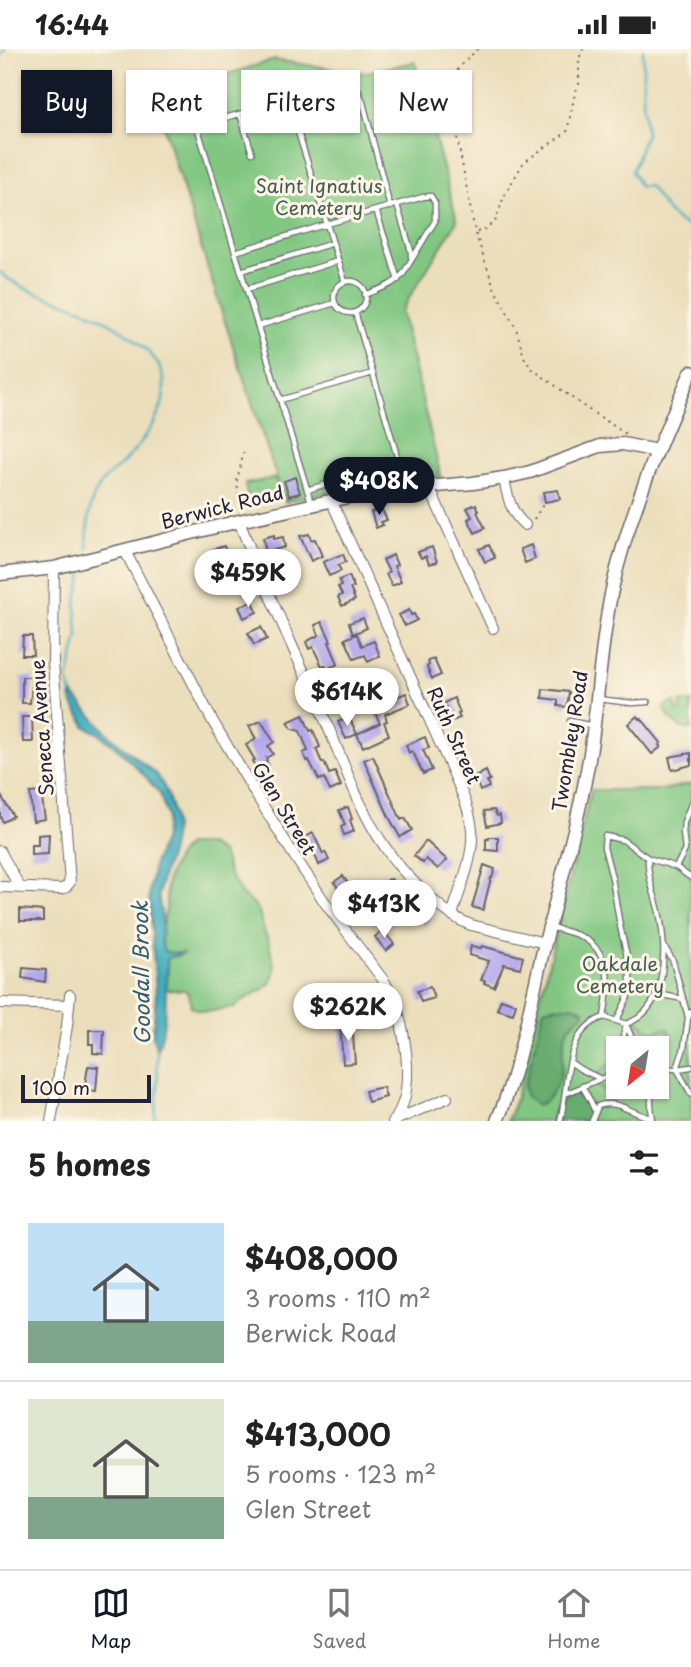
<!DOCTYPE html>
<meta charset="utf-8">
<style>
:root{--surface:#fff;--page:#f2f2f2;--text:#222;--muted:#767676;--line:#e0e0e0;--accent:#111827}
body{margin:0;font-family:"Playpen Sans",sans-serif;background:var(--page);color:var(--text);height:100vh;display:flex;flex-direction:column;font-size:26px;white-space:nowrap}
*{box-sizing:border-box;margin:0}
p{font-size:23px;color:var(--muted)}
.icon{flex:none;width:38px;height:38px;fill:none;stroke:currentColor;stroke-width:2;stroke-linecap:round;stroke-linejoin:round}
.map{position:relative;height:1072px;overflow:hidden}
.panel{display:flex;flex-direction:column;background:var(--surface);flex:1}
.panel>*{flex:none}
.hud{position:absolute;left:21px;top:21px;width:649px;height:63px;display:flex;gap:14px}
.needle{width:46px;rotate:210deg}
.controls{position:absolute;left:606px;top:987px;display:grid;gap:14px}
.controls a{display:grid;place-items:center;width:63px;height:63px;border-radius:0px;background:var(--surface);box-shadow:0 2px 5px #0004;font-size:35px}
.scale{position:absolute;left:21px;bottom:18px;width:130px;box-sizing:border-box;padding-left:7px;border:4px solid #22223b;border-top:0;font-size:19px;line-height:24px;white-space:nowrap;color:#22223b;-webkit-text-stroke:5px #fcf5e5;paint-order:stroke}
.price{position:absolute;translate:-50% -60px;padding:0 16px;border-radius:24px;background:#fff;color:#222;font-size:23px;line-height:46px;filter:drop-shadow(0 2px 4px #0008)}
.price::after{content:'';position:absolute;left:50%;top:42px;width:21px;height:16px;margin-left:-10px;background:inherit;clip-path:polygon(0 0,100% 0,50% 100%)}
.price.active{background:var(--accent);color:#fff}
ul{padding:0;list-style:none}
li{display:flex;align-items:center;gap:21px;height:175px;padding:0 28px}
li+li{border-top:2px solid var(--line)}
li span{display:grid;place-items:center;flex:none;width:196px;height:140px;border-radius:0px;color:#555}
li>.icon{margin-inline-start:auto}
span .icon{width:84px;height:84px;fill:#fffc;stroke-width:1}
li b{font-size:30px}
h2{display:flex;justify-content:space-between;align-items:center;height:84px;padding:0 28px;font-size:30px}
.pill{padding:0 24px;border-radius:0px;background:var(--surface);box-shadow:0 2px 5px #0004;font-size:24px;line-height:63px}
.pill.active{background:var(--accent);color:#fff}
.status{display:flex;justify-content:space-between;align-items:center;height:49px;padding:0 35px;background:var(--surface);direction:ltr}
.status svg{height:19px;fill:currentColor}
.tabs{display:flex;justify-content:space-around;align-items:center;height:98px;border-top:2px solid var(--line);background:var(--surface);font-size:19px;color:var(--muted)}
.tabs a{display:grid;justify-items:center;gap:4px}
.tabs .active{color:var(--accent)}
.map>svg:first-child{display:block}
.green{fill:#81c782;stroke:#52745e;stroke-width:2;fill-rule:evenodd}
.forest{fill:#68ac70;stroke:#456756;stroke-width:2}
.water{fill:#41aebe;stroke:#32687c;stroke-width:2}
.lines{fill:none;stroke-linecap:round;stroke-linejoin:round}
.stream{stroke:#41aebe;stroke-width:2.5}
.building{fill:#b1a6ed}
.service-casing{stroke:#686468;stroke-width:7}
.minor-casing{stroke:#686468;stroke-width:12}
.tertiary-casing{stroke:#686468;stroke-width:15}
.path{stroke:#686468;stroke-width:2;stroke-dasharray:2 5;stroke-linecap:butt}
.service{stroke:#fff;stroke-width:4.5}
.minor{stroke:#fff;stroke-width:10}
.tertiary{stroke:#fff;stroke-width:12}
.labels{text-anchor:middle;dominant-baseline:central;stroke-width:6;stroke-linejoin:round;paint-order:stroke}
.park-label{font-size:19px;fill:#435c54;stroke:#fcf5e5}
.street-label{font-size:19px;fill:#22223b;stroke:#fcf5e5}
.water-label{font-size:21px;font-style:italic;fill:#2e5a6f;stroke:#fcf5e5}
</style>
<div class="status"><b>16:44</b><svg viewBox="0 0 49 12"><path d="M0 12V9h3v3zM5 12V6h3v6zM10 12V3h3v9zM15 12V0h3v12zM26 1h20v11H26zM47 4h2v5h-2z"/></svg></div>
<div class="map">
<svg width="691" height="1072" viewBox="0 0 691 1072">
<rect width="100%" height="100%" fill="#fcf5e5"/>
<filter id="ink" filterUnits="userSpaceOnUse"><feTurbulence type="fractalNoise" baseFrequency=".0143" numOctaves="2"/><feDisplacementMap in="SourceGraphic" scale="14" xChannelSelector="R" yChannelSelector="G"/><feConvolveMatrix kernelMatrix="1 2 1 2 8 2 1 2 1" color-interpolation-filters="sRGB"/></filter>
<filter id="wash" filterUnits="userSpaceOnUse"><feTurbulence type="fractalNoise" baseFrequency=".00686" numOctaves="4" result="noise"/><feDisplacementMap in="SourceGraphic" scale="28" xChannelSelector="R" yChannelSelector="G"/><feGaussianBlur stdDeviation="1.57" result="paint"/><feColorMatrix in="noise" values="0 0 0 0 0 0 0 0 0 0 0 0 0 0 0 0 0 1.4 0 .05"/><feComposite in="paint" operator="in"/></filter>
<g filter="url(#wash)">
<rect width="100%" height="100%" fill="#ebdebb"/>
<path class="green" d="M274,11L362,24L415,13L457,172L401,262L441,428C388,430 336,440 285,453L223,267L154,47Z
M275,429L278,444L248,451L245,435Z
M675,653L677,662H681L680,653H691V680C678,681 669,670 664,659L666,656Z
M691,735V1072H507L515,1053L591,741H662ZM618,999H656V1038H618Z
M188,796H209L222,804L229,824L241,845L257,858L259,863L264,882L268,890L275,920L271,933L264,940L241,952L234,959C214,958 212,968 191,958L189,945L185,941H171L166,939L168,923L167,911L170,908L178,907L182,904L172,905L165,903C156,888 164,876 166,860C167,852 165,841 167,833C169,823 180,800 188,796Z"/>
<path class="forest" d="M573,956L584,961V964C579,971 569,975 566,984C559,1006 567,1022 553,1042C548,1049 545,1054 537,1056L526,1048L524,1038L544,960C553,956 563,959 573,956Z
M637,971L650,981L654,983L664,979L668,980C673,988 671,989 667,996L670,1005L669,1009L665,1012H656V999H639L637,994L624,998L619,992L621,986L626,984L629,972Z
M618,1015V1038H624L622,1044C612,1046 593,1042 596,1029C597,1023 604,1019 608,1016Z
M574,1045C587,1050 591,1059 588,1072H551C555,1055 559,1053 574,1045Z"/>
<path class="water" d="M71,643L108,685L157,726C176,753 178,784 167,814C163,824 160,834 159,845C158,854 162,863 162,872C163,884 158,892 165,903L184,905L170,908L167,911C166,940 167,976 157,1003L153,987L156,944L149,845L154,814L163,792L167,768L160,745L145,727L119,701L99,685L85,677C81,663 71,661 71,643Z"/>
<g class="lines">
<path class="stream" d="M643,0V51L646,84L632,123L640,138L649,137C659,150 674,177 691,177
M0,8L5,0
M0,28V33
M0,223C24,245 58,249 87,262C114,275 165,303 164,337C164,344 164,351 161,358C155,377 136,401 122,415C114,422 104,429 99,438C87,455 88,480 87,500
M71,645L68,630L78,587L76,556L83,524
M155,1072L158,1035L157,1002"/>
</g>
<g id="blocks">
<path class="building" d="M295,428L300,444L289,447L284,432Z
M558,441L560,450L545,453L543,443Z
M476,455L479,462L477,463L485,479L475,484L468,470L472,468L467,459Z
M381,459L387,471L381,473L383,476L376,479L371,463Z
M309,485L311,491L315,490L322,507L311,512L300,487Z
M274,486V490L283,488L285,498L266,503L263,489Z
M489,496L495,509L485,513L479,500Z
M531,496L535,510L525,514L520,500Z
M224,497L234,525L224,529L220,523L200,531L197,524L215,517L213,511L215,510L212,501Z
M432,498L437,513L429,515L426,507L421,509L418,503Z
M343,505L346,513L338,516L341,522L329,527L323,513Z
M393,506L397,516L394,517L401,533L392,537L386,525L389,523L383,511Z
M349,527L354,538L350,539L355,551L342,557L338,548L342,546L338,538L341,537L339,531Z
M253,552L257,563L244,569L239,558Z
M409,561L411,566L414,565L417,571L405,577L399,566Z
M363,569L367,579L353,585L349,574Z
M322,573L331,592L329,593L338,615L327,620L325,616L322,617L313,598L309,600L306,593L319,586L315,576Z
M261,578L267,590L254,596L248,584Z
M357,585L362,597L374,592L380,607L368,613L365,606L354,610L345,590Z
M23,587H32L33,606H22Z
M434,610L441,626L432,630L427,618L429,616L428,612Z
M22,628H33L30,654H22Z
M335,628L337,632L339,631L343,640L331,646L327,637L330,635L328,631Z
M543,640L569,643L567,658L558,657V651L542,649Z
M387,643L390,651L406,644L410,655L385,665L387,672L384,673L389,686L363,698L357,685L380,674L375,664L377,660L373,649Z
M454,649L460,664L458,665L460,669L452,672L444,654Z
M303,666L310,682L313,681L320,698L316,700L322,714L324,713L329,725L335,723L341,737L330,742L324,729L319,731L309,711L307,712L303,704L308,702L300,682L292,680L288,673Z
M637,667L640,670L641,669L661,694L659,696L661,698L652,705L628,675Z
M22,668H32L33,693H23Z
M349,668L357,685L346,690L338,673Z
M261,672L274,693L268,697L273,705L266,709L267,711L266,712L269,717L259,723L252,712L255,711L246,696L256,690L249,677Z
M425,688L429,699L423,701L432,721L423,725L414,705L412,702L409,704L406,696Z
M691,704V716L672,721L669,708Z
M373,707L401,771L405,769L412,781L400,788L389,768L364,711Z
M486,722L490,731L487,732L489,738L480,742L475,728Z
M41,743L45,770L33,772L30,744Z
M0,745L13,767L3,773L0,767Z
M348,758L352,770L350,771L354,782L344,786L341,778L345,776L339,761Z
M494,761L497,767L500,766L501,774L487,777L484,762Z
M313,784L323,805L325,803L329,811L319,816L311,796L307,798L303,790Z
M49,785L48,805L31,806V796H38V786Z
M489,788H498V802L486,801V790H489Z
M426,792L447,811L438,820L426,810L423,814L414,807Z
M484,816L495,820L492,829H491L483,861L472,858Z
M343,827L353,842L344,848L334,833Z
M388,830L390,832L391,830L416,858L417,857L431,869L425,876L411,864L412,863L399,851L398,853L382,836Z
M20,860L43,862V872H20Z
M383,881L394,895L386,902L375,888Z
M471,897L481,899L482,897L523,908L520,919L504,915L494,938L484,934L485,932L481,931L489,912L469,906Z
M23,919L46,921L45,933L22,929Z
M430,938L434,949L421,953L417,942Z
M501,950L516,955L513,965L497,960Z
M352,973L355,1014L343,1015L340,974Z
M89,981H104L103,1005L93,1004V995H89Z
M88,1017L98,1018L96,1042L86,1041L87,1036H85Z
M383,1038L386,1048L368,1053L365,1042Z"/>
</g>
</g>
<g filter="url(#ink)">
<use href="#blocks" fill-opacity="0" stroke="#686468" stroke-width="2"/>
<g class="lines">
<g class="service-casing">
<path id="service" d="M288,51C307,45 339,31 357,39L363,53L390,158
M240,65L252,104
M397,156L411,202V208
M376,161L398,231
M235,203L334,173L423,148L431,147L435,154V172L403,225C393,237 379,240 365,246
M241,222L333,194
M334 248a16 16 0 1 1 32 0a16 16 0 1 1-32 0Z
M247,240L338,212
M355,263L406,438
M258,277L335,254
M280,351L373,324
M307,441L399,413
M311,453L197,77L288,51L345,233
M598,650L632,654L648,653
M570,672L593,677
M676,818L685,801L683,783L684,773L691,755
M550,878C560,881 573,883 582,888C614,906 609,937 604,968C561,983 570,1037 560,1072
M664,897L673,912L688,968
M657,945L683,950
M691,963L688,969L684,999L677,1020L691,1045
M604,968L626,975L636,999
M617,971L627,950L630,939V920L620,877L612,829L604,798L605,787L623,791L648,809L676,818L691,829
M621,999L626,975C668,961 667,900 659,863C655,845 647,828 648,809
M570,1013L580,1020L599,1029
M656,1019L677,1020L691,1018
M606,1028L618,1008
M656,1034L664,1020
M582,1037L590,1051L594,1060
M565,1045L600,1030L618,1025
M653,1071C651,1061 649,1047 654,1038
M592,1072L598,1057C616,1049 634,1066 652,1069"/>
</g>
<g class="minor-casing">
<path id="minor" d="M504,429C507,446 511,465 525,476
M429,438L493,579
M331,451L453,723C461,742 470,760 472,781C474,809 460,839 452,866
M239,472C265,540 297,606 326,673C344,714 359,761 385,798C401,823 443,866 471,876L545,894
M125,502L212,671L255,744L297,811L326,855L384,932C402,959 410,1009 406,1041C405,1052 400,1062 395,1072
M0,802L20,839
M0,838L61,840L65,839L70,833L53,613L54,519
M0,954L69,956
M51,1072L67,977L70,946
M393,1072L447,1049"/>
</g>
<g class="tertiary-casing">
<path id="tertiary" d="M0,525L54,519L239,472L357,446L389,441L473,434L504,429L530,423L600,397L623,395L657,402
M497,1072C521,1016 530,953 545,894C561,829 581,764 591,698C599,644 601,589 613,536C630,462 661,392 691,323"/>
</g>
<path class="path" d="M478,0L463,14L456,23L453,52L455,77L475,183L495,241L516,279L524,308L531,319L586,359L626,385
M477,183L485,180L496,171L504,147L524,113L567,83L575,44L579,36V10L583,0
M240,460L237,432L244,402
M534,470L544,454"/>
<use href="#service" class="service"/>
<use href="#minor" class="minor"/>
<use href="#tertiary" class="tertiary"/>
</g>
</g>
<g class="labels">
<g class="park-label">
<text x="319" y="136">Saint Ignatius<tspan x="319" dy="22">Cemetery</tspan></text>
<text x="620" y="914">Oakdale<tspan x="620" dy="22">Cemetery</tspan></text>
</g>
<g class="street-label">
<text transform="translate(222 457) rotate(-14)">Berwick Road</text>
<text transform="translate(41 679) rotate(-94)">Seneca Avenue</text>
<text transform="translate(455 686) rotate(66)">Ruth Street</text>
<text transform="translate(569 692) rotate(-81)">Twombley Road</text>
<text transform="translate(285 759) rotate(59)">Glen Street</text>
</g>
<g class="water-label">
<text transform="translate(140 924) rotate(-91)">Goodall Brook</text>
</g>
</g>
</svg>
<div class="controls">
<a><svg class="needle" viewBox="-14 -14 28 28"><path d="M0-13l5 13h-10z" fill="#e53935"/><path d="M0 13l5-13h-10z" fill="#767676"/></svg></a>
</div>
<div class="scale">100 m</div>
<b class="price active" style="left:379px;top:468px">$408K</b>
<b class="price" style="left:248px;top:560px">$459K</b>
<b class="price" style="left:347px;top:679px">$614K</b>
<b class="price" style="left:384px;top:891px">$413K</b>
<b class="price" style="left:348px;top:994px">$262K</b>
<div class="hud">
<a class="pill active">Buy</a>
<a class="pill">Rent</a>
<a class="pill">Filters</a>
<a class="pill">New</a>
</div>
</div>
<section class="panel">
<h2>5 homes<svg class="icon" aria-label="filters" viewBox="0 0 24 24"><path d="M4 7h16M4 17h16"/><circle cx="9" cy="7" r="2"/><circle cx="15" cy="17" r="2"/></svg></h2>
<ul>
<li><span style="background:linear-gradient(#bfe0f5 70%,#7fa58c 0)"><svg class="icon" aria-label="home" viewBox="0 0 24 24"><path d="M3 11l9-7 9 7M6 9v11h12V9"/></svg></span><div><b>$408,000</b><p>3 rooms · 110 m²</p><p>Berwick Road</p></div></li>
<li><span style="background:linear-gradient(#dfe7d0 70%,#7fa58c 0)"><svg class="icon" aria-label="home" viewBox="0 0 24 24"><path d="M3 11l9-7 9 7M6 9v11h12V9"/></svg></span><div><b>$413,000</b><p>5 rooms · 123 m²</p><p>Glen Street</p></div></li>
</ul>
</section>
<nav class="tabs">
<a class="active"><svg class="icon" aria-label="map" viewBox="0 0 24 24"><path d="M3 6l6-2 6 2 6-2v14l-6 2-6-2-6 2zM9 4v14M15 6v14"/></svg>Map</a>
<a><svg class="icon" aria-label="saved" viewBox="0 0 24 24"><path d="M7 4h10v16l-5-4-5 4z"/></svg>Saved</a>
<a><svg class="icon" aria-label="home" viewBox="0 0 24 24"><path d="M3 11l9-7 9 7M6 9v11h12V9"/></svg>Home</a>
</nav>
